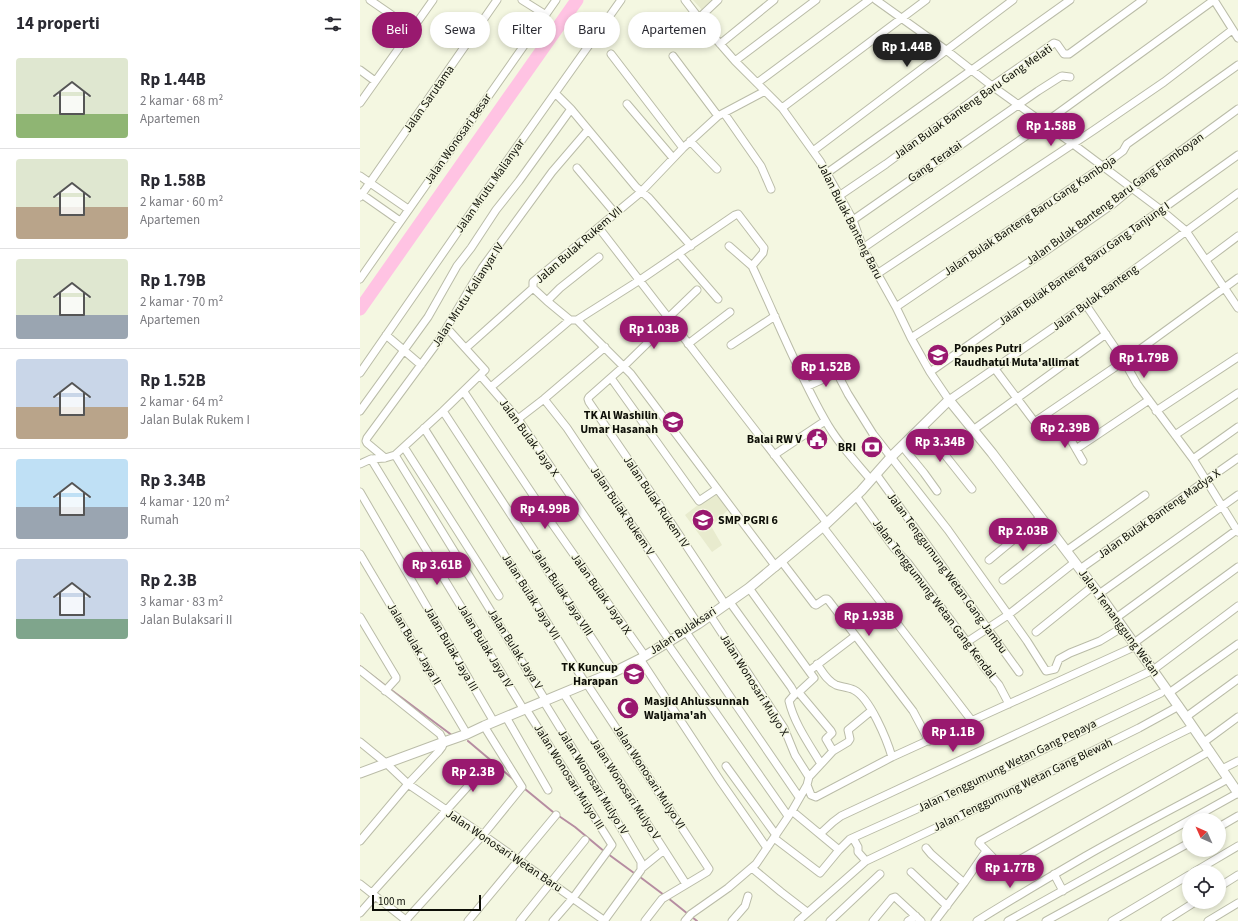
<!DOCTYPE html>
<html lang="id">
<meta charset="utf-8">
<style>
:root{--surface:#fff;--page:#f2f2f3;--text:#2b2b33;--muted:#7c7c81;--line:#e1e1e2;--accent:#99196f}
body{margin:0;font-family:"Source Sans 3",sans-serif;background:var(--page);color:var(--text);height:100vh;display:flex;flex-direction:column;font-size:15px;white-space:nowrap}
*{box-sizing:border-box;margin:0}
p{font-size:13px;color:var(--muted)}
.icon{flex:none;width:22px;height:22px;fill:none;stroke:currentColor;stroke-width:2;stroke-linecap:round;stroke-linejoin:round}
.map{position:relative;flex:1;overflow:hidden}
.panel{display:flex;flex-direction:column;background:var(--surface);width:360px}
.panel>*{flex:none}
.guide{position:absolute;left:12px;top:12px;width:380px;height:36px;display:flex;gap:8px}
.needle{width:26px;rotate:315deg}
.controls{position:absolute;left:822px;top:813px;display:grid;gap:8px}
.controls a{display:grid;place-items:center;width:44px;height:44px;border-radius:50%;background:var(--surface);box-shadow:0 2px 6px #0003;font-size:20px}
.scale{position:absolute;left:12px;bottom:10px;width:109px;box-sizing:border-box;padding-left:4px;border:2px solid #0d0e07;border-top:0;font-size:11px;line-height:14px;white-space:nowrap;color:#0d0e07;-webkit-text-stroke:3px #f4f7e1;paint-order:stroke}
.price{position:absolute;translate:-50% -34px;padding:0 9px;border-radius:14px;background:var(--accent);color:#fff;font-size:13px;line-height:26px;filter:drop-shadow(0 1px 2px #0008)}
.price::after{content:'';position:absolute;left:50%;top:24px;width:12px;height:9px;margin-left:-6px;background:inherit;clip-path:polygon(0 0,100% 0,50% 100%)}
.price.current{background:#222;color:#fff}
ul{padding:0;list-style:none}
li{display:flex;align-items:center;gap:12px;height:100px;padding:0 16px}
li+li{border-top:1px solid var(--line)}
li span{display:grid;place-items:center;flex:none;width:112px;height:80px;border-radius:4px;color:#555}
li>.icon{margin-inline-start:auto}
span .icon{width:48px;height:48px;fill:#fffc;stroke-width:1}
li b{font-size:17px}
h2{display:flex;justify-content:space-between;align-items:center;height:48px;padding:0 16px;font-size:17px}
.tag{padding:0 14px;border-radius:18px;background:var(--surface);box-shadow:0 2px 6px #0003;font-size:14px;line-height:36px}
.tag.current{background:var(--accent);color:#fff}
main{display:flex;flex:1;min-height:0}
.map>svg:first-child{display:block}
.built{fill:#e8ebce}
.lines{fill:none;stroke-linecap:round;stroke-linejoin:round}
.stream{stroke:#b68da1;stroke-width:2}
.river{stroke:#ffc3e3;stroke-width:13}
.minor-casing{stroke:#babca8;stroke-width:9}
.tertiary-casing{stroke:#babca8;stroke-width:11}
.minor{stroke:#fff;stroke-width:7}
.tertiary{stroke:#fff;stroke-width:9}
.labels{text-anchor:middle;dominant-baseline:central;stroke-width:3;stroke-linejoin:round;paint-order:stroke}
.street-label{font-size:12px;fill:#0d0e07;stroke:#f4f7e1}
.poi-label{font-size:12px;font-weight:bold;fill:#0d0e07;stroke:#f4f7e1;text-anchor:end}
</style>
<main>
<section class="panel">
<h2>14 properti<svg class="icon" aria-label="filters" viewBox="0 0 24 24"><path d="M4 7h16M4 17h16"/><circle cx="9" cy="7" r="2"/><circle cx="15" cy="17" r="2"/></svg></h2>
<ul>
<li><span style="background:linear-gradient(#dfe7d0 70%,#8fb573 0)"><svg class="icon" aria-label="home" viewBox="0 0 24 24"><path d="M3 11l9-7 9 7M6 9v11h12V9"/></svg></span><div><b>Rp 1.44B</b><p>2 kamar · 68 m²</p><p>Apartemen</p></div></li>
<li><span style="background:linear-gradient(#dfe7d0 60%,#b9a48a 0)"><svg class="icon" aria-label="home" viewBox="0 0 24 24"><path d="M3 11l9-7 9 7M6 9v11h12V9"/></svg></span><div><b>Rp 1.58B</b><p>2 kamar · 60 m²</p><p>Apartemen</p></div></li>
<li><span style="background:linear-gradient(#dfe7d0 70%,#9aa5b1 0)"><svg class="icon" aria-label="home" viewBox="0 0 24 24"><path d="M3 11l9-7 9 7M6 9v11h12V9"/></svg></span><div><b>Rp 1.79B</b><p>2 kamar · 70 m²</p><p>Apartemen</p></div></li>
<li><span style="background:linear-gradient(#c9d6e8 60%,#b9a48a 0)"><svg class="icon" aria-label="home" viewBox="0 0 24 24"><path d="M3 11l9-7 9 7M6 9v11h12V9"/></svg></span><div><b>Rp 1.52B</b><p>2 kamar · 64 m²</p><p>Jalan Bulak Rukem I</p></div></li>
<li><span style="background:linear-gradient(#bfe0f5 60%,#9aa5b1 0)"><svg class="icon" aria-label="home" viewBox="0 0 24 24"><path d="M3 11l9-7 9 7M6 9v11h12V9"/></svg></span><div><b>Rp 3.34B</b><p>4 kamar · 120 m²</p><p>Rumah</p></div></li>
<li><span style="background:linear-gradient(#c9d6e8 75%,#7fa58c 0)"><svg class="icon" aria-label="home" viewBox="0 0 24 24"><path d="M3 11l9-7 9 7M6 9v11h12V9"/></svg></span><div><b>Rp 2.3B</b><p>3 kamar · 83 m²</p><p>Jalan Bulaksari II</p></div></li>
</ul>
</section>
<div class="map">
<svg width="878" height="921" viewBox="0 0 878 921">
<rect width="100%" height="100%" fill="#f4f7e1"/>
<path class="built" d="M333,0H357L344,12Z
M356,491L369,509L351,526L362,545L352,552L325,515Z"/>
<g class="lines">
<path class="stream" d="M0,666L26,686
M30,689L93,736
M108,741L153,779
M165,789L193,812L215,827L245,852
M248,854L274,873
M280,877L304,895
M308,898L328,914
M332,917L337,921"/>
<path class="river" d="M0,309L217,0"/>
<g class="minor-casing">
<path id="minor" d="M10,0L52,29
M162,0L186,15
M325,0L348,30L375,61L422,108L460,161L493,220L503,248L536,307L551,338L570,372L589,400L726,305L878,193
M516,0L586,50L632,86L713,144L801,210L826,231L878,308
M854,0L878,38
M339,18L358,0
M360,44L414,0
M251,54L323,148
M313,56L358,116
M375,61L456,0
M0,70L15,81
M397,83L509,0
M195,93L211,109L276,187L289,198L331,246
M0,103L73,0
M267,104L313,158
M422,108L566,0
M364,113L401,166L411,189
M330,141L357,169
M453,151L653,0
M217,168L255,213
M467,173L710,0
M0,176L48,209
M0,193L40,221
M479,196L526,164L632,86L694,43L697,44L704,54H709L783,0
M0,197L137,0
M493,220L678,91L700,77L702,76L710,77
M239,228L467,523
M369,246L392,266
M503,248L679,127L854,0
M319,254L358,299
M846,260L878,236
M517,274L734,130L804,82L872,30
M0,279L196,0
M173,288L187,301
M726,305L764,361L777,384L833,459L878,532
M536,307L735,172L763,151L767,144L878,65
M308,318L337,290
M210,320L187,301L200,288L239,257
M217,320L271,374L416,567
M310,321L264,366L229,397L228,399L229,402L298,503L365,604
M26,335L61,365
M551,338L680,255L753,204L789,174L878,109
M328,344L370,312
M371,345L415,316
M106,348L173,288V282L281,192L323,148L358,116L405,91
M635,369L674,421H676L764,361L878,278
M570,372L801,210L878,155
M0,373L144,165L261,0
M120,375L158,419L310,641
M251,378L339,501L357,489
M448,386L477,373L488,394L513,434L588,530L667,641L686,671L695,669L699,659L710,653L740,641L763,627
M131,387L210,320H217L280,280L375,215L378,214L404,248L403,253L392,266C416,317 437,371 465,420C477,442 495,461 511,480
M104,392L193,525L285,656
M184,399L207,428L338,624
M0,411L68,317L97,266L111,248L136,210L159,181L211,109
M83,411L254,672
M796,411L878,357
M158,419L184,399L245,347
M562,426L612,489
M64,428L226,684
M704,428L723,461
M613,430L746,334
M815,435L878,393
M542,446L564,473L577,491
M44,447L139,596
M716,449L789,400
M35,455L186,701
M414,455L465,421
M25,458L7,443L6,441L7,438L80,339L122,268L192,172L228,130
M11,459L164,710
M833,459L878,427
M0,464L11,459L25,458L35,455L83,411L125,370L87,328
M516,474L659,672
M0,492L134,722
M496,496L534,548L548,563L610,646L624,667L639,685L649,704
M463,527L612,721
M706,551L785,495
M0,554L107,734
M629,560L681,517
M422,562L454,604L456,605L465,599H467L469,601L553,711L569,741
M720,569L878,458
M643,580L696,538
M389,588L454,678L440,691V694L471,731L472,733L466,739L473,751
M739,594L878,495
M369,601L431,687L435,694L429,701C434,723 449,744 461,764
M350,615L424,728L435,755L449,777
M0,617L36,677V679L25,691
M756,618L878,529
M326,632L439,797
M676,632L733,586
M607,642L648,615L715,562
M307,643L428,816
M774,643L878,567
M280,659L361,782L407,848
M457,664C462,671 467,681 476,685C481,687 488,687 494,690C510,698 527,740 532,757
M0,670L80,734L84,742L82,747L79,751L48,784L0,841
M449,671L495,636
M227,684L349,869L347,872L302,899L285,921
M809,693L878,644
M204,694L326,884
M184,702L242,796L281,862V870L244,921
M166,709L252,845L213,898L193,921
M146,717L188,790
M826,717L878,679
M833,727C761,761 691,802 620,841L619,843L642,867L645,868L850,751
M0,742L27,764L48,784L123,835L245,921
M844,742L878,717
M366,766L416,835
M862,769L878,761
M447,785L451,795L456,797L532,757L776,646
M432,811L479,850
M859,827L878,816
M460,834L473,822L481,816L793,670L878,606
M414,838L460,873L479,850L490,839L595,792L801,693
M493,838L498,847V852L506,861
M566,848L571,854L604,883
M282,868L304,850
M392,868L421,892L447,912
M551,872L587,906
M834,872L878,846
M694,874L703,891
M0,884L47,921
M859,887L878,875
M12,893L128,764
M0,913L15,896
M45,921L123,835L162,787L124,726
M108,921L196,815
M160,921L225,840
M325,921L331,914L368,888L396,864L432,811L447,785L449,777L473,751L488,742L490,739L488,730L511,711
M372,921L385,906L388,896
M438,921L506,861L599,817L779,728L819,706
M470,921L520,874
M513,921L532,898L535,897L561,921
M548,921L556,916
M575,921L604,883L626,851
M617,921C652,899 688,878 724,857C771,830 820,805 868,779
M648,921L878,793
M686,921L829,843
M752,921L829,875
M805,921L835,902
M848,921L878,903"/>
</g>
<g class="tertiary-casing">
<path id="tertiary" d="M0,773L84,742L107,734L124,726L254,672L280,659L338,624L389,588L467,523L501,491L532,456L589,400L632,453L739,594L826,717L878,793"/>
</g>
<use href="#minor" class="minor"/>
<use href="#tertiary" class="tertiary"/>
</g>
<defs>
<g id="school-disc" transform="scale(1.15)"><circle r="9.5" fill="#99196f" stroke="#f4f7e1"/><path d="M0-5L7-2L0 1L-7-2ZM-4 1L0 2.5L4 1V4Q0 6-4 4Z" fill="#fff"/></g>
<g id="civic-disc" transform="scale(1.15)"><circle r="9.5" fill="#99196f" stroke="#f4f7e1"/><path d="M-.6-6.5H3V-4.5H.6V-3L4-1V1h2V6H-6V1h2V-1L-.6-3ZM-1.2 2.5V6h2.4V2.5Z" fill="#fff"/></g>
<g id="bank-disc" transform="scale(1.15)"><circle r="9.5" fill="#99196f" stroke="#f4f7e1"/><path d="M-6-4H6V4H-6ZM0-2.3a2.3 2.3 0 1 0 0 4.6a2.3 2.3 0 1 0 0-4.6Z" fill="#fff"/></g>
<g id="mosque-disc" transform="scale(1.15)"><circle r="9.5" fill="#99196f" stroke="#f4f7e1"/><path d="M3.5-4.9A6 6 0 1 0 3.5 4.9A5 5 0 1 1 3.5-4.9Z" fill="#fff"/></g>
</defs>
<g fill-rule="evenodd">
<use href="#school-disc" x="578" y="355"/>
<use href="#school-disc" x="313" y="422"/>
<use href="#civic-disc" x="457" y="439"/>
<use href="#bank-disc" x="512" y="447"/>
<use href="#school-disc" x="343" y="520"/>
<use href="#school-disc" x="274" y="674"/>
<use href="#mosque-disc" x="268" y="708"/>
</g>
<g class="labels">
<g class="street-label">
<text transform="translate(69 99) rotate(-55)">Jalan Sarutama</text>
<text transform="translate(613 102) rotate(-35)">Jalan Bulak Banteng Baru Gang Melati</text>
<text transform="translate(98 139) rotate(-55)">Jalan Wonosari Besar</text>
<text transform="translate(575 162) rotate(-35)">Gang Teratai</text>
<text transform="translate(130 186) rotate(-55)">Jalan Mrutu Malianyar</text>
<text transform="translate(755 199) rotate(-36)">Jalan Bulak Banteng Baru Gang Flamboyan</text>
<text transform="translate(670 216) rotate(-34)">Jalan Bulak Banteng Baru Gang Kamboja</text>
<text transform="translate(490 221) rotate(63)">Jalan Bulak Banteng Baru</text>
<text transform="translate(219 245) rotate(-41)">Jalan Bulak Rukem VII</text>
<text transform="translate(724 264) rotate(-35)">Jalan Bulak Banteng Baru Gang Tanjung I</text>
<text transform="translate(108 295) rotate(-57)">Jalan Mrutu Kalianyar IV</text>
<text transform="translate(735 298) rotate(-36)">Jalan Bulak Banteng</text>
<text transform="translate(169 438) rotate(54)">Jalan Bulak Jaya X</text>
<text transform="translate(296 502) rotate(56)">Jalan Bulak Rukem IV</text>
<text transform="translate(262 511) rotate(56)">Jalan Bulak Rukem V</text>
<text transform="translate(799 514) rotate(-35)">Jalan Bulak Banteng Madya X</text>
<text transform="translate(587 573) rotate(54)">Jalan Tenggumung Wetan Gang Jambu</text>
<text transform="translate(202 592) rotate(57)">Jalan Bulak Jaya VIII</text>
<text transform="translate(241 594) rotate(55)">Jalan Bulak Jaya IX</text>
<text transform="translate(171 597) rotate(58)">Jalan Bulak Jaya VII</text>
<text transform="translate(574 599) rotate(53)">Jalan Tenggumung Wetan Gang Kendal</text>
<text transform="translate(759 623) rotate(54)">Jalan Temanggung Wetan</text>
<text transform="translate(323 631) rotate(-33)">Jalan Bulaksari</text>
<text transform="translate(54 644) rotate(59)">Jalan Bulak Jaya II</text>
<text transform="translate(125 646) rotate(59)">Jalan Bulak Jaya IV</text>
<text transform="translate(91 649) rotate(60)">Jalan Bulak Jaya III</text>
<text transform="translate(155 649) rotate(58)">Jalan Bulak Jaya V</text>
<text transform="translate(394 685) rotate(58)">Jalan Wonosari Mulyo X</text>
<text transform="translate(647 766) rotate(-26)">Jalan Tenggumung Wetan Gang Pepaya</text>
<text transform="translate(209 777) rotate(58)">Jalan Wonosari Mulyo III</text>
<text transform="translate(289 777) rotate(57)">Jalan Wonosari Mulyo VI</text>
<text transform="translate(233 782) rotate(58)">Jalan Wonosari Mulyo IV</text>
<text transform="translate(663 785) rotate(-26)">Jalan Tenggumung Wetan Gang Blewah</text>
<text transform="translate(265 789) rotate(57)">Jalan Wonosari Mulyo V</text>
<text transform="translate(144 851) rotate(34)">Jalan Wonosari Wetan Baru</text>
</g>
<g class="poi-label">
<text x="594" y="348" text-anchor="start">Ponpes Putri<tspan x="594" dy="14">Raudhatul Muta'allimat</tspan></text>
<text x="298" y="415">TK Al Washilin<tspan x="298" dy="14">Umar Hasanah</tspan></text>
<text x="442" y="439">Balai RW V</text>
<text x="496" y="447">BRI</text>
<text x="358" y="520" text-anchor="start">SMP PGRI 6</text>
<text x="258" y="667">TK Kuncup<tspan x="258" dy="14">Harapan</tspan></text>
<text x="284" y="701" text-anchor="start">Masjid Ahlussunnah<tspan x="284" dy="14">Waljama'ah</tspan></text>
</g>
</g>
</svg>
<div class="controls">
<a><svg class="needle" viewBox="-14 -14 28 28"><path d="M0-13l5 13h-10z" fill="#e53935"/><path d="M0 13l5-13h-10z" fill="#7c7c81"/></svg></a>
<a><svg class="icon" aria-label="locate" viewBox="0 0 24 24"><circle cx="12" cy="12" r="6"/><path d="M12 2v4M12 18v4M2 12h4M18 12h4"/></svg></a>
</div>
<div class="scale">100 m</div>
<b class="price current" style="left:547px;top:68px">Rp 1.44B</b>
<b class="price" style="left:691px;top:147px">Rp 1.58B</b>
<b class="price" style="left:294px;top:350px">Rp 1.03B</b>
<b class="price" style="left:784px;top:379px">Rp 1.79B</b>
<b class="price" style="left:466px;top:388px">Rp 1.52B</b>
<b class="price" style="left:705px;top:449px">Rp 2.39B</b>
<b class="price" style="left:580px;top:463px">Rp 3.34B</b>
<b class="price" style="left:185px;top:530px">Rp 4.99B</b>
<b class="price" style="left:663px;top:552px">Rp 2.03B</b>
<b class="price" style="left:77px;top:586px">Rp 3.61B</b>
<b class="price" style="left:509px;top:637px">Rp 1.93B</b>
<b class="price" style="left:593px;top:753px">Rp 1.1B</b>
<b class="price" style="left:113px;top:793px">Rp 2.3B</b>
<b class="price" style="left:650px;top:889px">Rp 1.77B</b>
<div class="guide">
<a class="tag current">Beli</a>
<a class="tag">Sewa</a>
<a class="tag">Filter</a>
<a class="tag">Baru</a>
<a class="tag">Apartemen</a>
</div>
</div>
</main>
